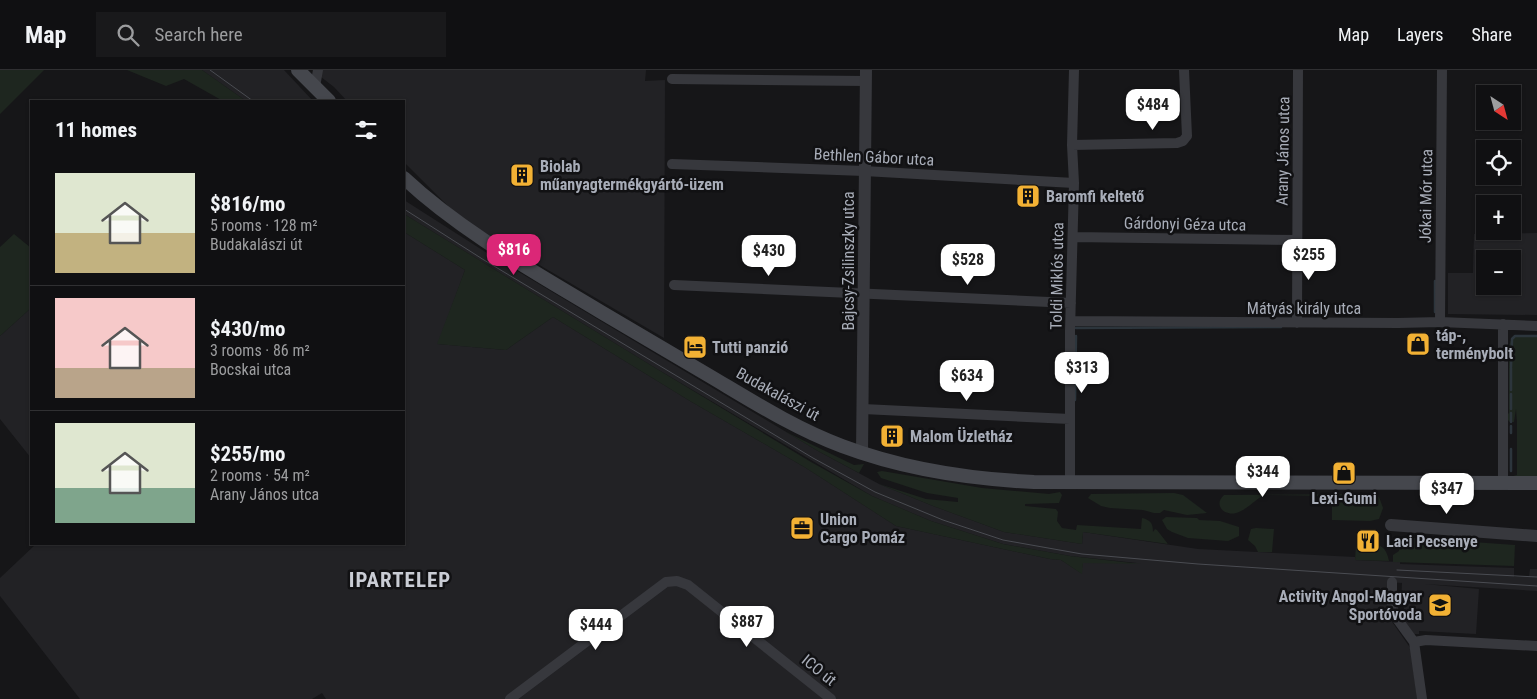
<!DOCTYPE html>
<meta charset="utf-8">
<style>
:root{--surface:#101012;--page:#19191b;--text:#f1f3f6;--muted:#9c9d9f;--line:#303032;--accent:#db2777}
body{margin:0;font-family:"Roboto Condensed",sans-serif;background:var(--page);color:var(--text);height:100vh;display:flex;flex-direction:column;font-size:19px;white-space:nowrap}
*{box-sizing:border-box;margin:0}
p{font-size:16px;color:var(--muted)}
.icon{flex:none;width:28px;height:28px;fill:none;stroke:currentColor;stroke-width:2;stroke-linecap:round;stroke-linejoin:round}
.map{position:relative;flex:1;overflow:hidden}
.side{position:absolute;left:30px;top:30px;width:375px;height:445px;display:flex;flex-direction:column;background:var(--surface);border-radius:0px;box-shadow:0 1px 4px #0004,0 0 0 1px var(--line)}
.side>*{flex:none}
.needle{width:32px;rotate:144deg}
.fabs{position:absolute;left:1476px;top:15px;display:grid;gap:10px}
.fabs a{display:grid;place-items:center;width:45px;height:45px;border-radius:0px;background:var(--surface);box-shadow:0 1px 4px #0004,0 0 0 1px var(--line);font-size:25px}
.price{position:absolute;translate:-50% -42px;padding:0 11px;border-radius:10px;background:#fff;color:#222;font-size:16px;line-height:32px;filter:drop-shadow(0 1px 2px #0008)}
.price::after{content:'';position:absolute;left:50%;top:30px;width:15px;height:11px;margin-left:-8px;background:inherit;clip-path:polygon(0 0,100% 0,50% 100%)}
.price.current{background:var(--accent);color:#fff}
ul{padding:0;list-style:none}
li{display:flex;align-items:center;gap:15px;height:125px;padding:0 25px}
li+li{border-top:1px solid var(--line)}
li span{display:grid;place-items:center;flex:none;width:140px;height:100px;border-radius:0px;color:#555}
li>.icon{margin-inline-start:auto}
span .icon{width:60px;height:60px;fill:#fffc;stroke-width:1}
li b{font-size:21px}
h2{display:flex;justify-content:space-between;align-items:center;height:60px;padding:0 25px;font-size:21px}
header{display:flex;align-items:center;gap:30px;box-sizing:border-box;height:70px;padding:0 25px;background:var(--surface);border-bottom:1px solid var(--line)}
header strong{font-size:24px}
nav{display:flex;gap:28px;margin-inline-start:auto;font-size:18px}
.search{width:350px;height:45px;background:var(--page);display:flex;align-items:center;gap:12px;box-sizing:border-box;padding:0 18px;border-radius:0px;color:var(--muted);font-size:19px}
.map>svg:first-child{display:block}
.built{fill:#222225;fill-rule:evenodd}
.green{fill:#1e261f}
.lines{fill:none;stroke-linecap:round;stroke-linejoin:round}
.stream{stroke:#2c353c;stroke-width:2.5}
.minor{stroke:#37383d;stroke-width:10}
.tertiary{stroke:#37383d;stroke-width:12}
.secondary{stroke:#45474d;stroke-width:14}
.tram{stroke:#4a4c52;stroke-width:1}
.labels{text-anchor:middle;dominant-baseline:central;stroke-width:5;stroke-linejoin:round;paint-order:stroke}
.street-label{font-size:16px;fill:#a8adb8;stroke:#111113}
.poi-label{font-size:16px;font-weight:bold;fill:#a8adb8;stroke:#111113;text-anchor:start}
.district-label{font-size:21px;font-weight:bold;letter-spacing:1px;fill:#c9ccd4;stroke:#111113}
</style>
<header>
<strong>Map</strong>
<div class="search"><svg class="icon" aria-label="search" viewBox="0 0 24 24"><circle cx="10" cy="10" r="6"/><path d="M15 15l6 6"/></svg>Search here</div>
<nav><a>Map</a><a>Layers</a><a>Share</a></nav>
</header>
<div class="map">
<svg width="1537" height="629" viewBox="0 0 1537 629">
<rect width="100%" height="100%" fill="#161618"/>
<path class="built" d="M202,0H284L313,31H246Z
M322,0H646L645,11L665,10L664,268L461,149L404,92V31H347L334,17L321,7Z
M404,130L487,183L818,381L879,414L933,436L1004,462L1082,474L1083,462L1198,479L1355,487V490L1400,492V494L1514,498V507H1529L1530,499H1537V521L1424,514L1479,519L1476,564L1419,561V564H1410L1404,551V538L1401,532L1402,513L1388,512V546L1411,579L1417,629H326L322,623L312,629H80L0,526V508L36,474H404V162L465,200L438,274L506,280L553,247L690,331L806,398L896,456L1050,489L1061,490L1081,503L1083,493H1137L1070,486L1003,474L931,451L872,426L657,299L404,144Z
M1537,163V245L1448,244V203H1473L1474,164ZM1485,189H1512V216H1485Z
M31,238V388L0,349V266Z"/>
<path class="green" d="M0,0H44L0,44Z
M127,0H202L246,31H235L231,29L228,31H223L184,9L166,16Z
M404,144L657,299L811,392L872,426L931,451L1003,474L1070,486L1141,494L1083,493L1082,504L1061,490L1050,489L896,456L806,398L690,331L553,247L506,280L437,274L465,200L404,162Z
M14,164L31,178V238L0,266V177Z
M1518,265H1537V408H1513V406L1517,405V352L1516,339L1514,352H1510L1508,350V344L1509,343V276L1512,267Z
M786,362L854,395L864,394L859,403L818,381Z
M882,401L982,418L1049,424L1060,422L1062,425L1059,433L1025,434V436L1056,439L1058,442L1057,451L1062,458L1076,460L1077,455L1141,459L1142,448C1151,450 1153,454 1153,462L1155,459L1157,460L1168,474L1083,462L1082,474L1004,462L933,436L879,414L926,429L958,432V428L927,423L881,408L877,402Z
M1174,423L1183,425L1207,443L1187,445L1164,440L1160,443H1154L1143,440L1110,438L1101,436L1088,428L1091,424Z
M1374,424L1379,427L1383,438L1379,449L1370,451L1332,450V426L1264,425C1255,430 1245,441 1236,443C1224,446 1213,435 1224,425Z
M1166,447L1197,448L1199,450L1220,451L1239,457V466L1228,471L1188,468L1172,462L1167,459L1162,450Z
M1256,458L1274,459L1272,482H1258L1255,476L1248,470L1251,459Z
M1403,467L1515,475L1514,496L1393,492V485L1399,481L1400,470Z
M1374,474C1384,476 1387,481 1389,491L1355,490L1356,475Z"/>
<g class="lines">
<path class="stream" d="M1435,242V211
M1076,258L1281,257
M1511,297L1512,269L1515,266H1537
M1511,298V320
M1075,330L1076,266
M1511,339V324
M1511,343V352
M1511,363V356
M1511,401V379"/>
<path class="minor" d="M672,9L866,11
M315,17L318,0
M1072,75L1177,73L1183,71L1187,66L1184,0
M672,94L864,101L1074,113
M1073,167L1297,170
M674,215L1071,233
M1071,251L1398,253L1440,252L1537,256
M1440,252L1442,0
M1297,253L1298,0
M1503,254V413
M863,339L1070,349
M1070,412V261L1074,113L1072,75L1074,0
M1392,512V533L1395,546L1414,572L1422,629
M1414,572L1426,570L1537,576
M510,629L666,512L677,511L688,515L831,629"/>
<path class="tertiary" d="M862,383L866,0
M1391,455L1537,466"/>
<path class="secondary" d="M298,0L329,31
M404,108C462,162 533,201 601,242C636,263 672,284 708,305C752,331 794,358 842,376C903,399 968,409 1034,412L1537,413"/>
<path class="tram" d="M210,0L253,31
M404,139L484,190L813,388L875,422L943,450L1003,470L1082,484L1198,494L1537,516
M1397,500L1537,507"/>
</g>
<defs>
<g id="building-square" transform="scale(1.25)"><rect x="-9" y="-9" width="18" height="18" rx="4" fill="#f2b134" stroke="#111113"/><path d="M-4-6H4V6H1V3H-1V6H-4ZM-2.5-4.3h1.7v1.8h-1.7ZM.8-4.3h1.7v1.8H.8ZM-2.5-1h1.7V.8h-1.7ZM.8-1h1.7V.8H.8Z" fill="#111"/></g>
<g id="shop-square" transform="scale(1.25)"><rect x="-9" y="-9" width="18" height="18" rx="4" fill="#f2b134" stroke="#111113"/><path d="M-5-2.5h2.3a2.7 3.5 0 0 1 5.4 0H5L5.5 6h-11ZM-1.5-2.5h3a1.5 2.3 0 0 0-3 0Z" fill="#111"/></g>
<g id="hotel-square" transform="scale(1.25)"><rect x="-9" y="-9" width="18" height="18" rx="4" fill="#f2b134" stroke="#111113"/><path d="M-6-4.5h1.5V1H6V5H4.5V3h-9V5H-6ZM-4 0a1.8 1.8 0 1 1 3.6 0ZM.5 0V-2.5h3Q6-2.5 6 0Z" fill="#111"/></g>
<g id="office-square" transform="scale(1.25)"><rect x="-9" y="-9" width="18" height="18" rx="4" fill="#f2b134" stroke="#111113"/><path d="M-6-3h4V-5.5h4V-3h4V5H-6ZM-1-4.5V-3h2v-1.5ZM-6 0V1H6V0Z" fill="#111"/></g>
<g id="restaurant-square" transform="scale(1.25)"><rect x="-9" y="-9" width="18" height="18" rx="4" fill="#f2b134" stroke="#111113"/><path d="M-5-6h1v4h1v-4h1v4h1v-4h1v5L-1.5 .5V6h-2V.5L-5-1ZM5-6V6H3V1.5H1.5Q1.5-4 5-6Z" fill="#111"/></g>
<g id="school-square" transform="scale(1.25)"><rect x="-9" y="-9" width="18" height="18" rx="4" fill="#f2b134" stroke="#111113"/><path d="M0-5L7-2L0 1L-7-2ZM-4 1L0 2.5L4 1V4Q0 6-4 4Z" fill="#111"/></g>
</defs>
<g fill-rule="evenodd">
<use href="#building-square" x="522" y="105"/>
<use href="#building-square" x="1028" y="126"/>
<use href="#shop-square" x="1418" y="274"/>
<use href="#hotel-square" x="695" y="277"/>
<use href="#building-square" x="892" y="366"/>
<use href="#shop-square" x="1344" y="403"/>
<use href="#office-square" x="802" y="458"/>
<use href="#restaurant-square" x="1368" y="471"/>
<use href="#school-square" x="1440" y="535"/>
</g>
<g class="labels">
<g class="street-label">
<text transform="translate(1283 81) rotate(-89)">Arany János utca</text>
<text transform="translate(874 87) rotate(3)">Bethlen Gábor utca</text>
<text transform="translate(1426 126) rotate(-89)">Jókai Mór utca</text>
<text transform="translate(1185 154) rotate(1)">Gárdonyi Géza utca</text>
<text transform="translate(848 191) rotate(-90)">Bajcsy-Zsilinszky utca</text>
<text transform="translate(1057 206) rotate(-89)">Toldi Miklós utca</text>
<text x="1304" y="238">Mátyás király utca</text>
<text transform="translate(778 324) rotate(29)">Budakalászi út</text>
<text transform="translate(819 600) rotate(39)">ICO út</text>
</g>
<g class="poi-label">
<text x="540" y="96">Biolab<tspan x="540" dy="18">műanyagtermékgyártó-üzem</tspan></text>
<text x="1046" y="126">Baromfi keltető</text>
<text x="1436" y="265">táp-,<tspan x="1436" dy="18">terménybolt</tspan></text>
<text x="712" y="277">Tutti panzió</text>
<text x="910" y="366">Malom Üzletház</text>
<text x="1344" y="428" text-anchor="middle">Lexi-Gumi</text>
<text x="820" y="449">Union<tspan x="820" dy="18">Cargo Pomáz</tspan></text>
<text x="1386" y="471">Laci Pecsenye</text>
<text x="1422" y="526" text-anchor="end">Activity Angol-Magyar<tspan x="1422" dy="18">Sportóvoda</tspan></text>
</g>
<g class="district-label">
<text x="400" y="510">IPARTELEP</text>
</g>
</g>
</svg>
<div class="fabs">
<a><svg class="needle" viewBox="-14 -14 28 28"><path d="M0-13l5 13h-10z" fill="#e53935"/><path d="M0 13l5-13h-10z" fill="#9c9d9f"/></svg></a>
<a><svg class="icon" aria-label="locate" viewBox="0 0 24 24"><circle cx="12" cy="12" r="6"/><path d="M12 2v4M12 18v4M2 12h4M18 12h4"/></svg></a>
<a>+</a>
<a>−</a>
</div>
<b class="price" style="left:1153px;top:61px">$484</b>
<b class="price current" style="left:514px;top:206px">$816</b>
<b class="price" style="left:769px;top:207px">$430</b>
<b class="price" style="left:1309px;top:211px">$255</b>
<b class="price" style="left:968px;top:216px">$528</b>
<b class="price" style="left:1082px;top:324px">$313</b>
<b class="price" style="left:967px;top:332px">$634</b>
<b class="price" style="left:1263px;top:428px">$344</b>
<b class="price" style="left:1447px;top:445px">$347</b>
<b class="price" style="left:747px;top:578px">$887</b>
<b class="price" style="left:596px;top:581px">$444</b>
<section class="side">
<h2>11 homes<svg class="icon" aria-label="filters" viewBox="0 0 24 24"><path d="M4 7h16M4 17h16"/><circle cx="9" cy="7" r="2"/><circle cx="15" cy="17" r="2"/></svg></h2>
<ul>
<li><span style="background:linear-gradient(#dfe7d0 60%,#c2b280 0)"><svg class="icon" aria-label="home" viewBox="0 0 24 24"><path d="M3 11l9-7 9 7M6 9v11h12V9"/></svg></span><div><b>$816/mo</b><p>5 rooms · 128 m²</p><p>Budakalászi út</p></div></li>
<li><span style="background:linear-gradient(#f6c9c9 70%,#b9a48a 0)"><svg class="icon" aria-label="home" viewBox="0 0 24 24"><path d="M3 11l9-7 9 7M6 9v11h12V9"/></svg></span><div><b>$430/mo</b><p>3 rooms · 86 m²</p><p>Bocskai utca</p></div></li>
<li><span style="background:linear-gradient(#dfe7d0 65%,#7fa58c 0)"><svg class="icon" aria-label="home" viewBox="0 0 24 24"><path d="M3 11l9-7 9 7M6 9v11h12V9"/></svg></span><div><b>$255/mo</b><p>2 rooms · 54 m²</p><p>Arany János utca</p></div></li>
</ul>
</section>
</div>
